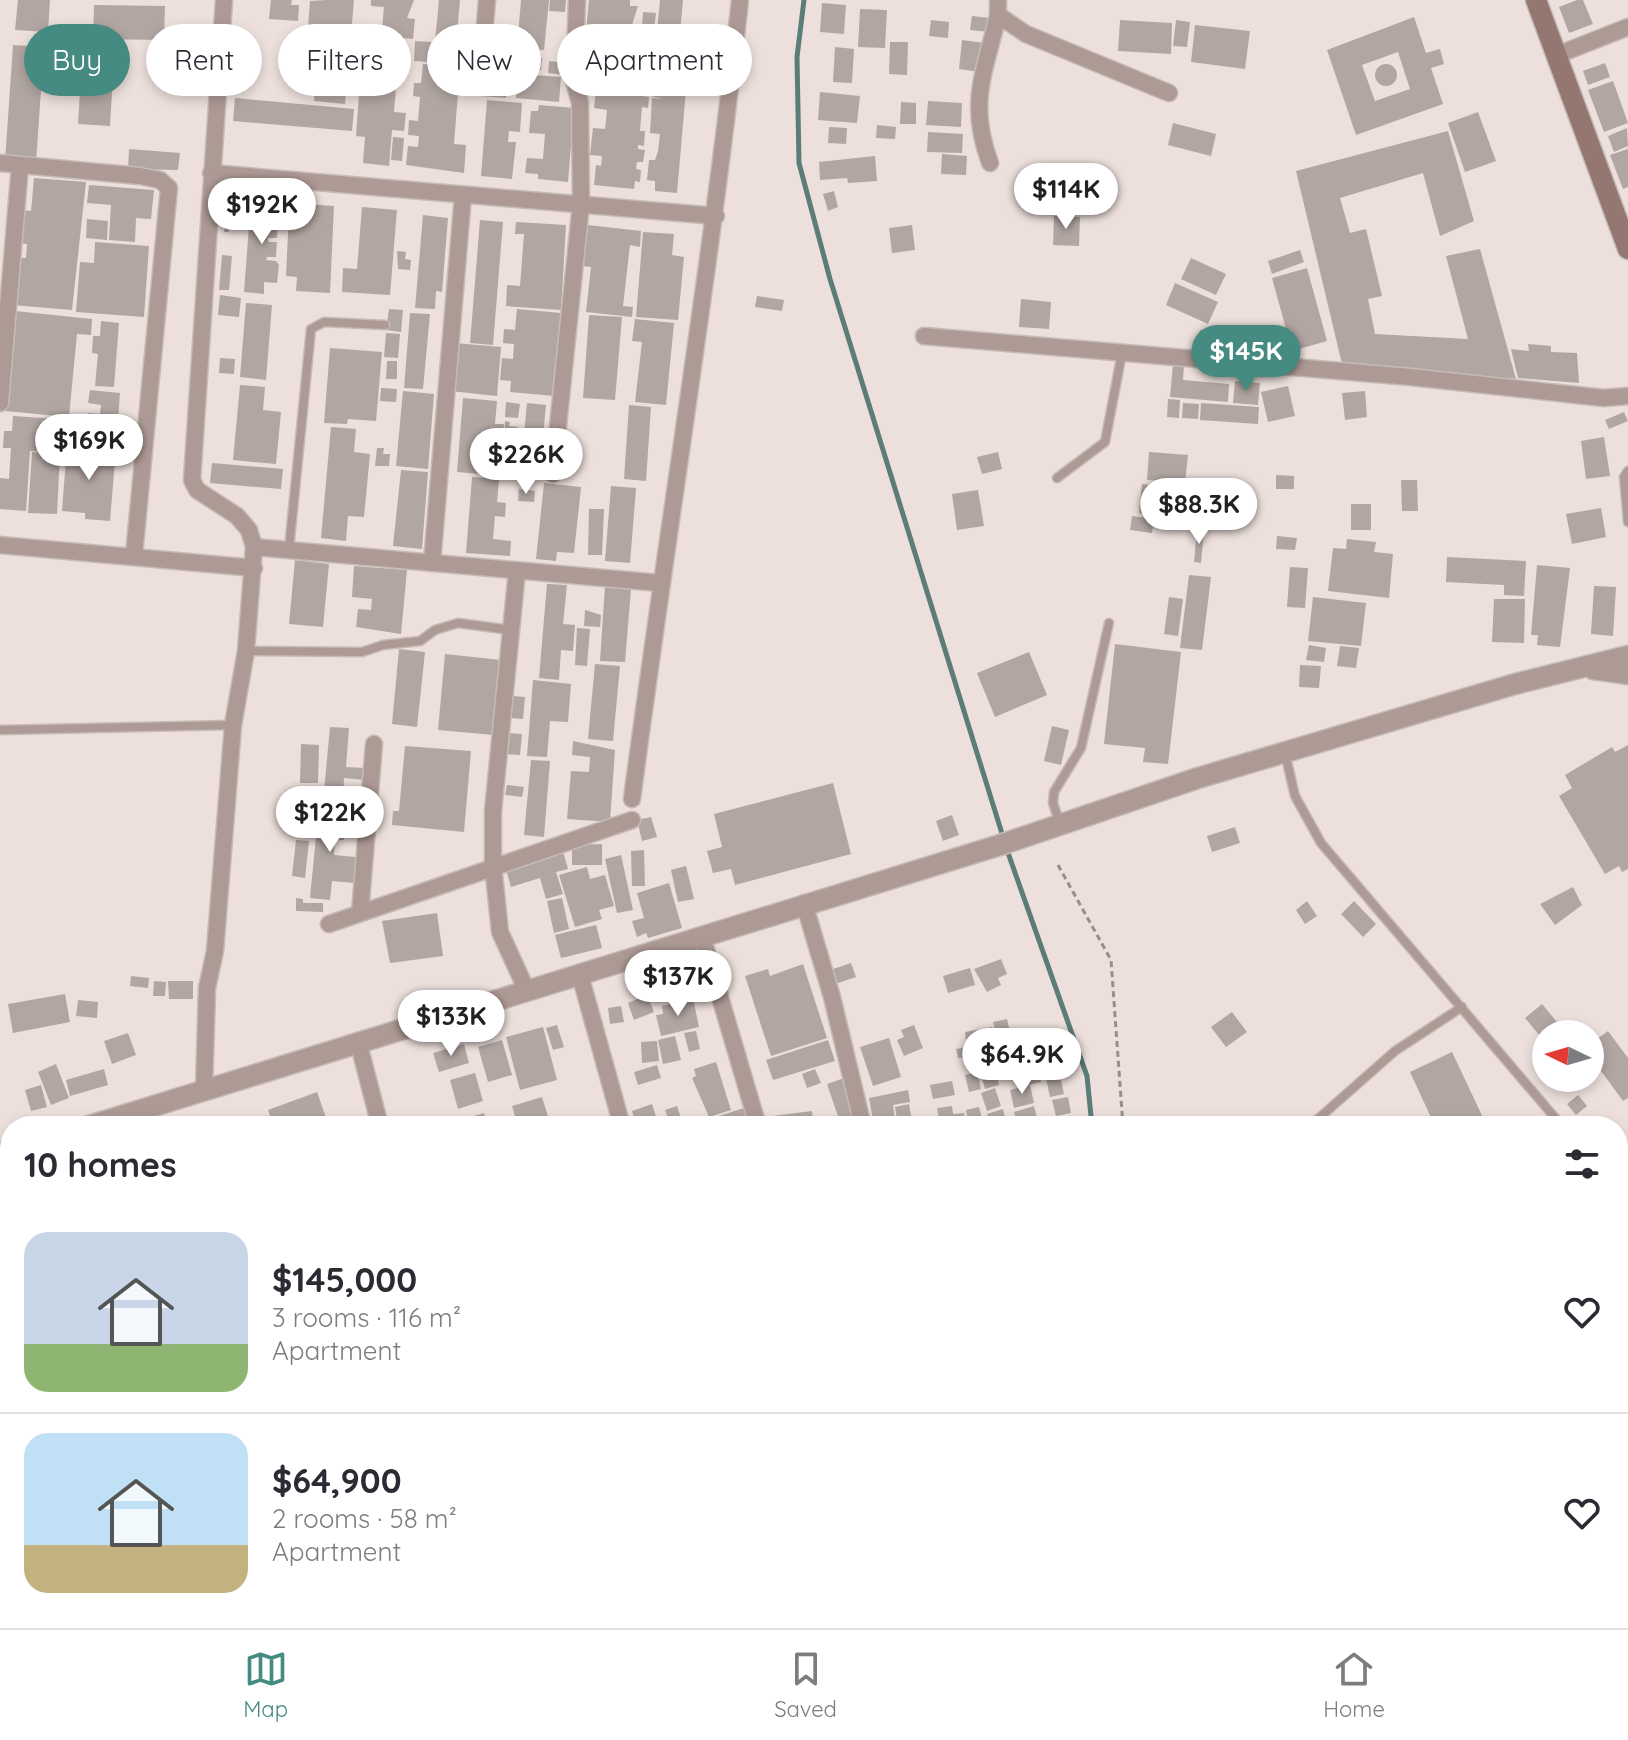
<!DOCTYPE html>
<meta charset="utf-8">
<style>
:root{--surface:#fff;--page:#f7f7f7;--text:#2b2b33;--muted:#7c7c81;--line:#e1e1e2;--accent:#468b81}
body{margin:0;font-family:Quicksand,sans-serif;background:var(--page);color:var(--text);height:100vh;display:flex;flex-direction:column;font-size:30px;white-space:nowrap}
*{box-sizing:border-box;margin:0}
p{font-size:26px;color:var(--muted)}
.icon{flex:none;width:44px;height:44px;fill:none;stroke:currentColor;stroke-width:2;stroke-linecap:round;stroke-linejoin:round}
.map{position:relative;flex:1;overflow:hidden}
.side{position:absolute;left:0px;top:1116px;width:1628px;height:512px;display:flex;flex-direction:column;background:var(--surface);border-radius:32px 32px 0 0;box-shadow:0 4px 12px #0003}
.side>*{flex:none}
.banner{position:absolute;left:24px;top:24px;width:800px;height:72px;display:flex;gap:16px}
.needle{width:52px;rotate:275deg}
.buttons{position:absolute;left:1532px;top:1020px;display:grid;gap:16px}
.buttons a{display:grid;place-items:center;width:72px;height:72px;border-radius:50%;background:var(--surface);box-shadow:0 4px 12px #0003;font-size:40px}
.price{position:absolute;translate:-50% -68px;padding:0 18px;border-radius:28px;background:#fff;color:#222;font-size:26px;line-height:52px;filter:drop-shadow(0 2px 4px #0008)}
.price::after{content:'';position:absolute;left:50%;top:48px;width:24px;height:18px;margin-left:-12px;background:inherit;clip-path:polygon(0 0,100% 0,50% 100%)}
.price.selected{background:var(--accent);color:#fff}
ul{padding:0;list-style:none}
li{display:flex;align-items:center;gap:24px;height:200px;padding:0 24px}
li+li{border-top:2px solid var(--line)}
li span{display:grid;place-items:center;flex:none;width:224px;height:160px;border-radius:24px;color:#555}
li>.icon{margin-inline-start:auto}
span .icon{width:96px;height:96px;fill:#fffc;stroke-width:1}
li b{font-size:34px}
h2{display:flex;justify-content:space-between;align-items:center;height:96px;padding:0 24px;font-size:34px}
.pill{padding:0 28px;border-radius:36px;background:var(--surface);box-shadow:0 4px 12px #0003;font-size:28px;line-height:72px}
.pill.selected{background:var(--accent);color:#fff}
.menu{display:flex;justify-content:space-around;align-items:center;height:112px;border-top:2px solid var(--line);background:var(--surface);font-size:22px;color:var(--muted)}
.menu a{display:grid;justify-items:center;gap:4px}
.menu .selected{color:var(--accent)}
.map>svg:first-child{display:block}
.lines{fill:none;stroke-linecap:round;stroke-linejoin:round}
.stream{stroke:#5c7d77;stroke-width:5}
.building{fill:#b2a6a2;fill-rule:evenodd}
.service-casing{stroke:#c6bbb8;stroke-width:11}
.minor-casing{stroke:#c6bbb8;stroke-width:19}
.tertiary-casing{stroke:#c6bbb8;stroke-width:23}
.secondary-casing{stroke:#c6bbb8;stroke-width:23}
.path{stroke:#978e8b;stroke-width:3;stroke-dasharray:6 4;stroke-linecap:butt}
.service{stroke:#ae9a95;stroke-width:8}
.minor{stroke:#ae9a95;stroke-width:16}
.tertiary{stroke:#ae9a95;stroke-width:20}
.secondary{stroke:#937770;stroke-width:20}
</style>
<div class="map">
<svg width="1628" height="1628" viewBox="0 0 1628 1628">
<rect width="100%" height="100%" fill="#ede0dc"/>
<g class="lines">
<path class="stream" d="M804,0L797,57L799,163L830,279L1004,840
M1007,850L1087,1076L1092,1126
M1324,1618L1328,1628"/>
</g>
<path class="building" d="M18,0H50L48,32L15,30Z
M271,0H292L291,5H299L298,21L269,19Z
M327,0H354L345,104L314,101L320,28L308,27L310,1Z
M371,0H414L407,18L415,19L413,39L403,38L402,51L380,49L384,7L371,6Z
M439,0H460L457,34L470,35L468,57L455,56L454,64L433,62Z
M521,0H549L544,50L517,48Z
M550,0H566L565,12L549,11Z
M589,0H630V6H638L632,25H637L636,38L626,37L624,63L596,60L597,42L585,41Z
M660,0H683L677,65L654,63Z
M1577,0H1583L1593,24L1569,33L1559,7Z
M822,3L846,5L844,34L820,32Z
M94,5L165,6L164,40L93,39Z
M860,9L887,10L885,48L858,47Z
M643,12L656,13L654,29L642,28Z
M972,16L990,18L989,32L970,30Z
M1414,17L1426,53L1440,49L1444,64L1431,68L1443,104L1356,135L1327,50ZM1398,52L1410,89L1375,101L1362,65Z
M931,20L949,22L948,38L929,36Z
M1120,20L1172,23L1171,54L1118,51Z
M1176,20L1190,22L1187,47L1173,46Z
M1195,25L1250,31L1245,69L1191,62Z
M83,39L115,41L110,126L78,124Z
M962,40L984,43L980,72L959,69Z
M415,41L431,42L429,62L414,61Z
M890,42H908L907,75L889,74Z
M13,45L44,47L36,163L5,161Z
M835,47L854,49L852,83L833,82Z
M366,50L399,53L394,112L406,113L404,131L392,130L389,166L363,163L365,137L356,136L359,94L369,95L371,72L364,71Z
M488,54L509,56L506,98L480,96L482,80L486,81Z
M519,56L542,58L541,70L517,68Z
M549,61L566,63L565,75L548,73Z
M1605,63L1610,77L1588,85L1583,71Z
M423,64L460,67L454,144L466,145L464,173L406,165L408,146L418,147L419,136L408,135L409,120L418,121L420,97L413,96L414,83H421Z
M1375 75a11 11 0 1 1 22 0a11 11 0 1 1-22 0Z
M610,71L636,73L634,95L649,97L648,108L642,107L640,131H645L644,146L638,145V149L645,150L643,162H637L636,169L641,170L640,182L635,181L634,189L594,185L596,165L601,166L602,156L590,155L593,128L605,129L607,110L594,108L596,89L608,91Z
M518,74L561,77L559,102L516,98Z
M659,76L687,78L677,193L655,191V181L647,180L649,160H655L658,151L660,134L650,133L652,98L663,99L651,96L652,87H658Z
M1613,81L1628,123L1604,132L1588,90Z
M820,92L860,96L857,123L818,120Z
M235,98L354,109L352,131L233,121Z
M487,100L522,103L520,132L509,131L508,142H516L512,179L481,176Z
M928,101L962,103L961,127L926,125Z
M901,102L916,103V124H900Z
M539,105L574,108L568,182L538,179V174L525,173L527,158L543,159L545,134L529,133L531,111H538Z
M1478,112L1496,161L1465,172L1448,123Z
M1173,123L1216,134L1211,156L1168,145Z
M877,125L896,127L895,139L876,138Z
M829,127L847,128L846,144L828,143Z
M1627,128L1628,146L1614,152L1608,136Z
M1448,131L1474,221L1440,236L1423,173L1340,198L1350,233L1366,229L1382,296L1368,299L1375,334L1468,339L1446,256L1480,249L1516,379L1342,364L1296,171Z
M928,132L963,134L962,153L927,152Z
M393,137L404,138L402,161L391,160Z
M129,149L180,153L178,170L128,169Z
M1628,149V187L1623,189L1610,155Z
M942,154L967,156L966,175L941,174Z
M875,156L877,181L848,183L847,178L820,180L819,162Z
M34,178L86,182L72,310L12,305L16,258H26L27,244L18,243L20,210L31,211Z
M89,185L154,190L151,219L136,218L135,242L109,240L111,205L87,203Z
M834,191L838,207L828,211L823,194Z
M227,198L232,199L231,210L236,211L234,228H229V232H224Z
M251,199L271,200L280,208L279,218H270L269,221L278,222L277,238H268V242H277L276,257H267L266,260L276,261L279,265L277,283L264,282V294L244,292Z
M304,204L334,206L330,293L296,291L297,277L286,276L289,213H304Z
M362,207L397,210L390,295L342,292L343,268L357,269Z
M423,215L448,218L442,292L436,291L435,309L415,308Z
M1054,216L1080,217L1079,246L1053,245Z
M87,219L108,221L107,240L86,238Z
M480,220L503,222L493,345L470,343Z
M516,222L566,225L561,310L506,306L507,285L520,286L524,234H515Z
M588,225L641,231L640,247L630,245L623,306L633,307L632,317L586,312L591,267L580,266Z
M912,225L915,250L892,253L889,228Z
M643,232L674,234L672,255L684,257L678,320L636,317Z
M95,242L149,246L144,317L76,312L80,262L94,263Z
M1300,250L1304,262L1272,274L1268,261Z
M397,251L406,252L405,259L411,260L410,270L398,269Z
M222,255L232,256L229,290H219Z
M1191,258L1226,274L1216,295L1181,279Z
M1307,268L1327,341L1292,351L1272,278Z
M1175,283L1218,302L1208,324L1166,305Z
M220,295L241,298L239,317L218,315Z
M757,296L784,300L782,311L755,307Z
M1021,299L1051,302L1049,329L1019,327Z
M246,303L272,305L266,380L240,377Z
M389,309L403,310L401,332L386,330Z
M517,309L561,313L554,396L510,392L511,381L500,380L502,358L513,359L514,344L503,343L504,329L515,330Z
M15,311L92,319L91,335L77,334L69,417L5,411Z
M410,313L430,314L423,389L404,388Z
M589,315L622,317L615,400L583,398Z
M635,319L674,323L666,405L635,402L642,342L632,341Z
M101,321L119,323L114,387L95,386L98,354L92,353L93,336H100Z
M1200,330L1209,331L1207,351H1198Z
M386,333L400,334L398,358L384,357Z
M455,343L501,347L497,396L450,391Z
M1528,344L1551,346V352L1577,353L1579,383L1518,378L1511,349L1529,351Z
M330,348L382,352L376,421L348,419L347,424L324,423Z
M220,358L235,359L234,374L219,373Z
M387,361H397V379H386Z
M1173,364L1184,365L1183,380L1229,384L1228,402L1170,397Z
M1235,381L1260,383L1258,405L1233,403Z
M240,385L265,387L263,410L281,412L276,464L233,460Z
M1288,386L1295,416L1268,422L1261,392Z
M381,388L397,389L396,402L380,401Z
M90,390L120,393L116,447L80,444L82,426H87L88,413L100,414L101,405L88,403Z
M403,391L434,394L428,469L396,466Z
M1365,391L1367,417L1345,420L1342,393Z
M463,398L497,401L495,424H504L501,457H493L491,475L457,472Z
M1168,399L1180,400L1179,418L1167,417Z
M506,402L520,404L518,418L505,417Z
M527,403L546,405L539,479L520,477Z
M1183,403L1199,404L1198,419L1182,418Z
M1201,403L1259,407L1258,424L1200,420Z
M629,405L651,407L646,481L624,479Z
M1624,412L1628,421L1609,429L1605,420Z
M13,416L58,419L56,452L30,451L26,511L0,509V478L9,479L11,448H3L4,431H12Z
M505,421L510,422L509,426L518,427L516,450L504,449Z
M331,427L356,429L354,452L370,454L364,517L348,516L346,541L321,538Z
M1604,437L1610,476L1586,479L1581,441Z
M67,445L116,449L110,521L85,519V513L62,511Z
M377,448H384L383,454H390L389,466H375Z
M32,452L60,454L57,514L28,513Z
M998,452L1002,469L982,474L977,457Z
M1149,452L1188,455L1185,482L1147,480Z
M212,463L283,469L281,489L210,483Z
M401,470L428,472L422,549L393,546Z
M1276,475L1294,476V489H1276Z
M472,477L499,479L497,502L506,503L505,517L495,516L493,539L511,541L510,556L466,553Z
M1401,480H1417L1418,511H1402Z
M544,483L581,487L574,553L557,552L556,561L536,559Z
M1142,484L1182,488L1179,520L1139,513Z
M611,486L636,488L630,563L605,561Z
M519,489L535,491L534,502L518,501Z
M978,490L984,526L957,530L952,494Z
M1351,504H1371V530H1351Z
M1601,508L1606,537L1572,544L1566,514Z
M589,509H604L602,555H588Z
M1132,516L1154,519L1152,533L1130,530Z
M1197,530L1204,531L1201,563L1194,562Z
M1277,536L1297,538L1295,550L1276,549Z
M1347,539L1376,542L1374,552L1393,554L1389,598L1328,591L1333,548L1346,549Z
M1447,557L1526,561L1524,596L1504,595V585L1446,582Z
M295,560L329,564L323,627L289,624Z
M1537,565L1570,568L1560,647L1537,645L1538,635H1531Z
M354,566L407,570L401,634L356,627L358,609L371,610L372,599L352,597Z
M1290,567L1308,568L1305,608L1287,607Z
M1189,575L1211,577L1202,650L1180,648Z
M547,584L567,585L563,624L575,625L573,651L561,650L559,680L539,678Z
M605,586L631,589L625,662L600,661Z
M1594,586L1616,587L1613,636L1591,634Z
M1169,597L1183,599L1178,636L1164,634Z
M1313,597L1366,603L1361,646L1308,641Z
M1494,599H1525L1524,643L1492,642Z
M585,610L601,615L600,627L584,626Z
M577,628L590,629L587,666L575,665Z
M1115,644L1181,652L1168,764L1143,762L1145,748L1104,744Z
M1309,645L1326,648L1324,662L1306,660Z
M1340,646L1359,648L1356,668L1337,666Z
M399,649L425,652L417,727L392,724Z
M1029,652L1047,695L995,717L977,673Z
M445,654L501,660L494,735L438,730Z
M595,664L620,666L613,741L588,739Z
M1300,665L1321,666L1319,688L1299,687Z
M533,680L571,684L568,722L550,721L547,757L527,756Z
M512,696L525,697L523,719L510,718Z
M1052,726L1069,730L1061,765L1044,761Z
M330,727L349,728L346,767L366,768L365,780L344,778L343,803L323,802Z
M507,733L522,734L520,755L506,754Z
M573,741L615,750L610,822L567,819L571,771L589,772L590,757L572,755Z
M301,744L319,745L318,783H300Z
M1628,745V869L1622,872L1619,866L1605,874L1559,796L1572,788L1565,775L1612,747L1615,752Z
M405,746L471,751L464,832L392,825L393,811H399Z
M531,760L550,761L544,837L524,835Z
M833,783L851,854L735,885L731,869L713,873L707,851L722,847L714,814Z
M507,785L524,787L522,797L505,795Z
M300,805L312,807L310,824L298,822Z
M319,806L347,808L344,840H335L334,855L356,857L354,883L332,881L330,900L310,898Z
M952,815L959,835L943,841L936,821Z
M651,817L657,837L642,841L637,820Z
M1235,827L1240,843L1212,852L1207,836Z
M296,840L309,841L305,878L292,876Z
M602,844V865H572V845Z
M562,848L568,869L556,872L563,894L546,899L540,878L511,887L505,866Z
M644,850L645,886H632L631,851Z
M621,855L633,910L617,913L605,859Z
M686,866L694,899L678,902L671,870Z
M587,867L590,879L605,875L614,906L599,910L602,919L575,927L559,875Z
M669,883L682,928L648,938L646,933L637,937L632,921L644,918L637,893Z
M1573,887L1582,905L1555,925L1540,904Z
M296,898L303,899V903H323V912L296,911Z
M562,898L569,929L554,933L547,901Z
M1307,901L1317,916L1305,924L1296,910Z
M1354,901L1376,924L1363,937L1341,914Z
M437,913L443,956L390,963L382,921Z
M596,925L602,948L561,958L555,935Z
M683,953L692,977L675,983L667,960Z
M1001,959L1007,974L998,978L1001,985L987,992L974,969Z
M851,963L856,977L835,984L830,970Z
M803,964L827,1038L771,1056L745,976L768,969L770,976Z
M970,968L975,985L948,993L943,976Z
M131,976L149,978L148,988L130,986Z
M154,981L166,982L165,996H153Z
M168,981H193V999H169Z
M65,994L70,1022L13,1033L8,1004Z
M647,995L654,1012L634,1020L628,1003Z
M693,998L699,1027L661,1036L656,1015L663,1014L662,1006Z
M78,1000L98,1002L97,1018L76,1016Z
M1542,1004L1557,1022L1540,1036L1525,1018Z
M621,1006L624,1022L610,1024L608,1008Z
M1232,1012L1247,1032L1226,1047L1211,1027Z
M1007,1019L1010,1032L996,1035L993,1022Z
M557,1025L564,1047L553,1050L546,1028Z
M914,1025L923,1048L904,1056L897,1040L904,1037L901,1030Z
M543,1027L557,1080L520,1090L506,1037Z
M992,1027L997,1057L970,1061L969,1057L958,1058L956,1049L967,1047L965,1032Z
M696,1031L700,1049L689,1052L684,1033Z
M1608,1031L1628,1058V1098L1623,1101L1590,1056V1044Z
M128,1033L136,1055L112,1064L104,1041Z
M1030,1034L1033,1049L1014,1052L1011,1038Z
M675,1036L681,1060L663,1064L658,1040Z
M889,1038L901,1077L873,1086L860,1047Z
M502,1040L512,1075L488,1082L478,1047Z
M828,1040L835,1061L773,1080L766,1060Z
M657,1041L659,1061L642,1063L641,1042Z
M464,1044L469,1063L439,1072L433,1053Z
M1037,1050L1041,1082L1028,1085L1025,1072L1005,1077L1001,1057Z
M1452,1052L1487,1126H1435L1410,1072Z
M994,1060L999,1085L985,1089L978,1064Z
M716,1062L731,1110L709,1117L692,1078L696,1076L694,1069Z
M56,1064L69,1098L51,1105L38,1072Z
M657,1065L661,1078L638,1085L634,1072Z
M1058,1066L1064,1094L1050,1097L1044,1069Z
M104,1069L108,1085L70,1096L66,1080Z
M815,1069L821,1083L807,1088L802,1074Z
M977,1072L981,1089L969,1092L965,1075Z
M475,1073L483,1101L458,1109L450,1080Z
M844,1078L859,1119L841,1125L827,1084Z
M952,1081L955,1095L933,1099L930,1085Z
M41,1085L47,1107L31,1111L25,1090Z
M1030,1085L1034,1103L1014,1108L1010,1090Z
M995,1088L1001,1106L987,1111L981,1093Z
M908,1090L910,1102L893,1105L896,1126H874L869,1098Z
M317,1092L329,1126H274L268,1110Z
M1578,1095L1587,1106L1576,1115L1567,1104Z
M542,1097L551,1126H518L512,1106Z
M1068,1097L1071,1113L1056,1116L1052,1100Z
M652,1104L659,1126H637L632,1111Z
M909,1104L913,1126H898L895,1107Z
M677,1106L683,1124L676,1126L674,1119L669,1121L665,1110Z
M952,1106L953,1114L964,1113L966,1126H940L937,1108Z
M1034,1106L1039,1126H1018L1014,1112Z
M979,1107L984,1126H969L966,1110Z
M744,1108L749,1126H722L719,1116Z
M1003,1109L1007,1126H991L987,1114Z
M812,1111L814,1126H774L773,1116Z
M484,1113L488,1126H459L457,1121Z
M1625,1259L1628,1284L1618,1293V1265Z
M0,1284L10,1285V1323L0,1322Z
M382,1618H523L524,1628H384Z
M804,1618H869V1619L840,1628H807Z
M915,1618H921L924,1628H888Z
M946,1618H985L950,1628Z
M1153,1618H1177L1180,1626L1158,1628Z"/>
<g class="lines">
<g class="service-casing">
<path id="service" d="M1628,471L1624,477L1628,522
M1057,478L1105,442L1122,353
M289,549L311,329L324,322L385,325
M246,651L362,652L383,645L420,641L435,630L458,623L511,630
M0,730L232,725
M1285,753L1295,796L1321,843L1562,1126
M1060,824L1053,803L1054,792L1081,748L1109,623
M1310,1126L1395,1051L1462,1007
M1618,1194L1628,1206
M1618,1381L1628,1374
M0,1388L10,1410"/>
</g>
<g class="minor-casing">
<path id="minor" d="M998,0V15L1026,34L1169,93
M484,36L487,0
M1557,55L1628,27
M575,58L689,72
M0,163L140,176L160,180L169,188L134,555
M990,163C968,103 984,75 998,15
M211,173L716,216
M924,336L1411,377L1604,398L1628,396
M0,403L20,165
M553,474L581,204L580,103L574,81L577,0
M0,545L254,568
M254,547L660,583
M432,563L463,195
M517,571L493,811V865L500,932L527,991
M632,799C667,533 711,267 740,0
M804,903L832,997L863,1126
M360,913L374,744
M329,924L632,820
M702,936L758,1126
M580,975L622,1126
M358,1041L380,1126
M204,1090L207,988L215,951L233,725L246,651L254,547L249,530L237,516L197,490L192,480L224,0
M294,1618L297,1628
M755,1618L757,1628
M1083,1618L1085,1628"/>
</g>
<g class="tertiary-casing">
<path id="tertiary" d="M1593,669L1628,674
M89,1126L1000,845L1198,778L1515,684L1628,656
M0,1152L10,1149"/>
</g>
<g class="secondary-casing">
<path id="secondary" d="M1536,0L1628,249"/>
</g>
<path class="path" d="M1058,865L1111,960L1123,1126"/>
<use href="#service" class="service"/>
<use href="#minor" class="minor"/>
<use href="#tertiary" class="tertiary"/>
<use href="#secondary" class="secondary"/>
</g>
</svg>
<div class="buttons">
<a><svg class="needle" viewBox="-14 -14 28 28"><path d="M0-13l5 13h-10z" fill="#e53935"/><path d="M0 13l5-13h-10z" fill="#7c7c81"/></svg></a>
</div>
<b class="price" style="left:1066px;top:231px">$114K</b>
<b class="price" style="left:262px;top:246px">$192K</b>
<b class="price selected" style="left:1246px;top:393px">$145K</b>
<b class="price" style="left:89px;top:482px">$169K</b>
<b class="price" style="left:526px;top:496px">$226K</b>
<b class="price" style="left:1199px;top:546px">$88.3K</b>
<b class="price" style="left:330px;top:854px">$122K</b>
<b class="price" style="left:678px;top:1018px">$137K</b>
<b class="price" style="left:451px;top:1058px">$133K</b>
<b class="price" style="left:1022px;top:1096px">$64.9K</b>
<div class="banner">
<a class="pill selected">Buy</a>
<a class="pill">Rent</a>
<a class="pill">Filters</a>
<a class="pill">New</a>
<a class="pill">Apartment</a>
</div>
<section class="side">
<h2>10 homes<svg class="icon" aria-label="filters" viewBox="0 0 24 24"><path d="M4 7h16M4 17h16"/><circle cx="9" cy="7" r="2"/><circle cx="15" cy="17" r="2"/></svg></h2>
<ul>
<li><span style="background:linear-gradient(#c9d6e8 70%,#8fb573 0)"><svg class="icon" aria-label="home" viewBox="0 0 24 24"><path d="M3 11l9-7 9 7M6 9v11h12V9"/></svg></span><div><b>$145,000</b><p>3 rooms · 116 m²</p><p>Apartment</p></div><svg class="icon" aria-label="heart" viewBox="0 0 24 24"><path d="M12 20l-8-8c-3-5 5-10 8-4 3-6 11-1 8 4z"/></svg></li>
<li><span style="background:linear-gradient(#bfe0f5 70%,#c2b280 0)"><svg class="icon" aria-label="home" viewBox="0 0 24 24"><path d="M3 11l9-7 9 7M6 9v11h12V9"/></svg></span><div><b>$64,900</b><p>2 rooms · 58 m²</p><p>Apartment</p></div><svg class="icon" aria-label="heart" viewBox="0 0 24 24"><path d="M12 20l-8-8c-3-5 5-10 8-4 3-6 11-1 8 4z"/></svg></li>
</ul>
</section>
</div>
<nav class="menu">
<a class="selected"><svg class="icon" aria-label="map" viewBox="0 0 24 24"><path d="M3 6l6-2 6 2 6-2v14l-6 2-6-2-6 2zM9 4v14M15 6v14"/></svg>Map</a>
<a><svg class="icon" aria-label="saved" viewBox="0 0 24 24"><path d="M7 4h10v16l-5-4-5 4z"/></svg>Saved</a>
<a><svg class="icon" aria-label="home" viewBox="0 0 24 24"><path d="M3 11l9-7 9 7M6 9v11h12V9"/></svg>Home</a>
</nav>
